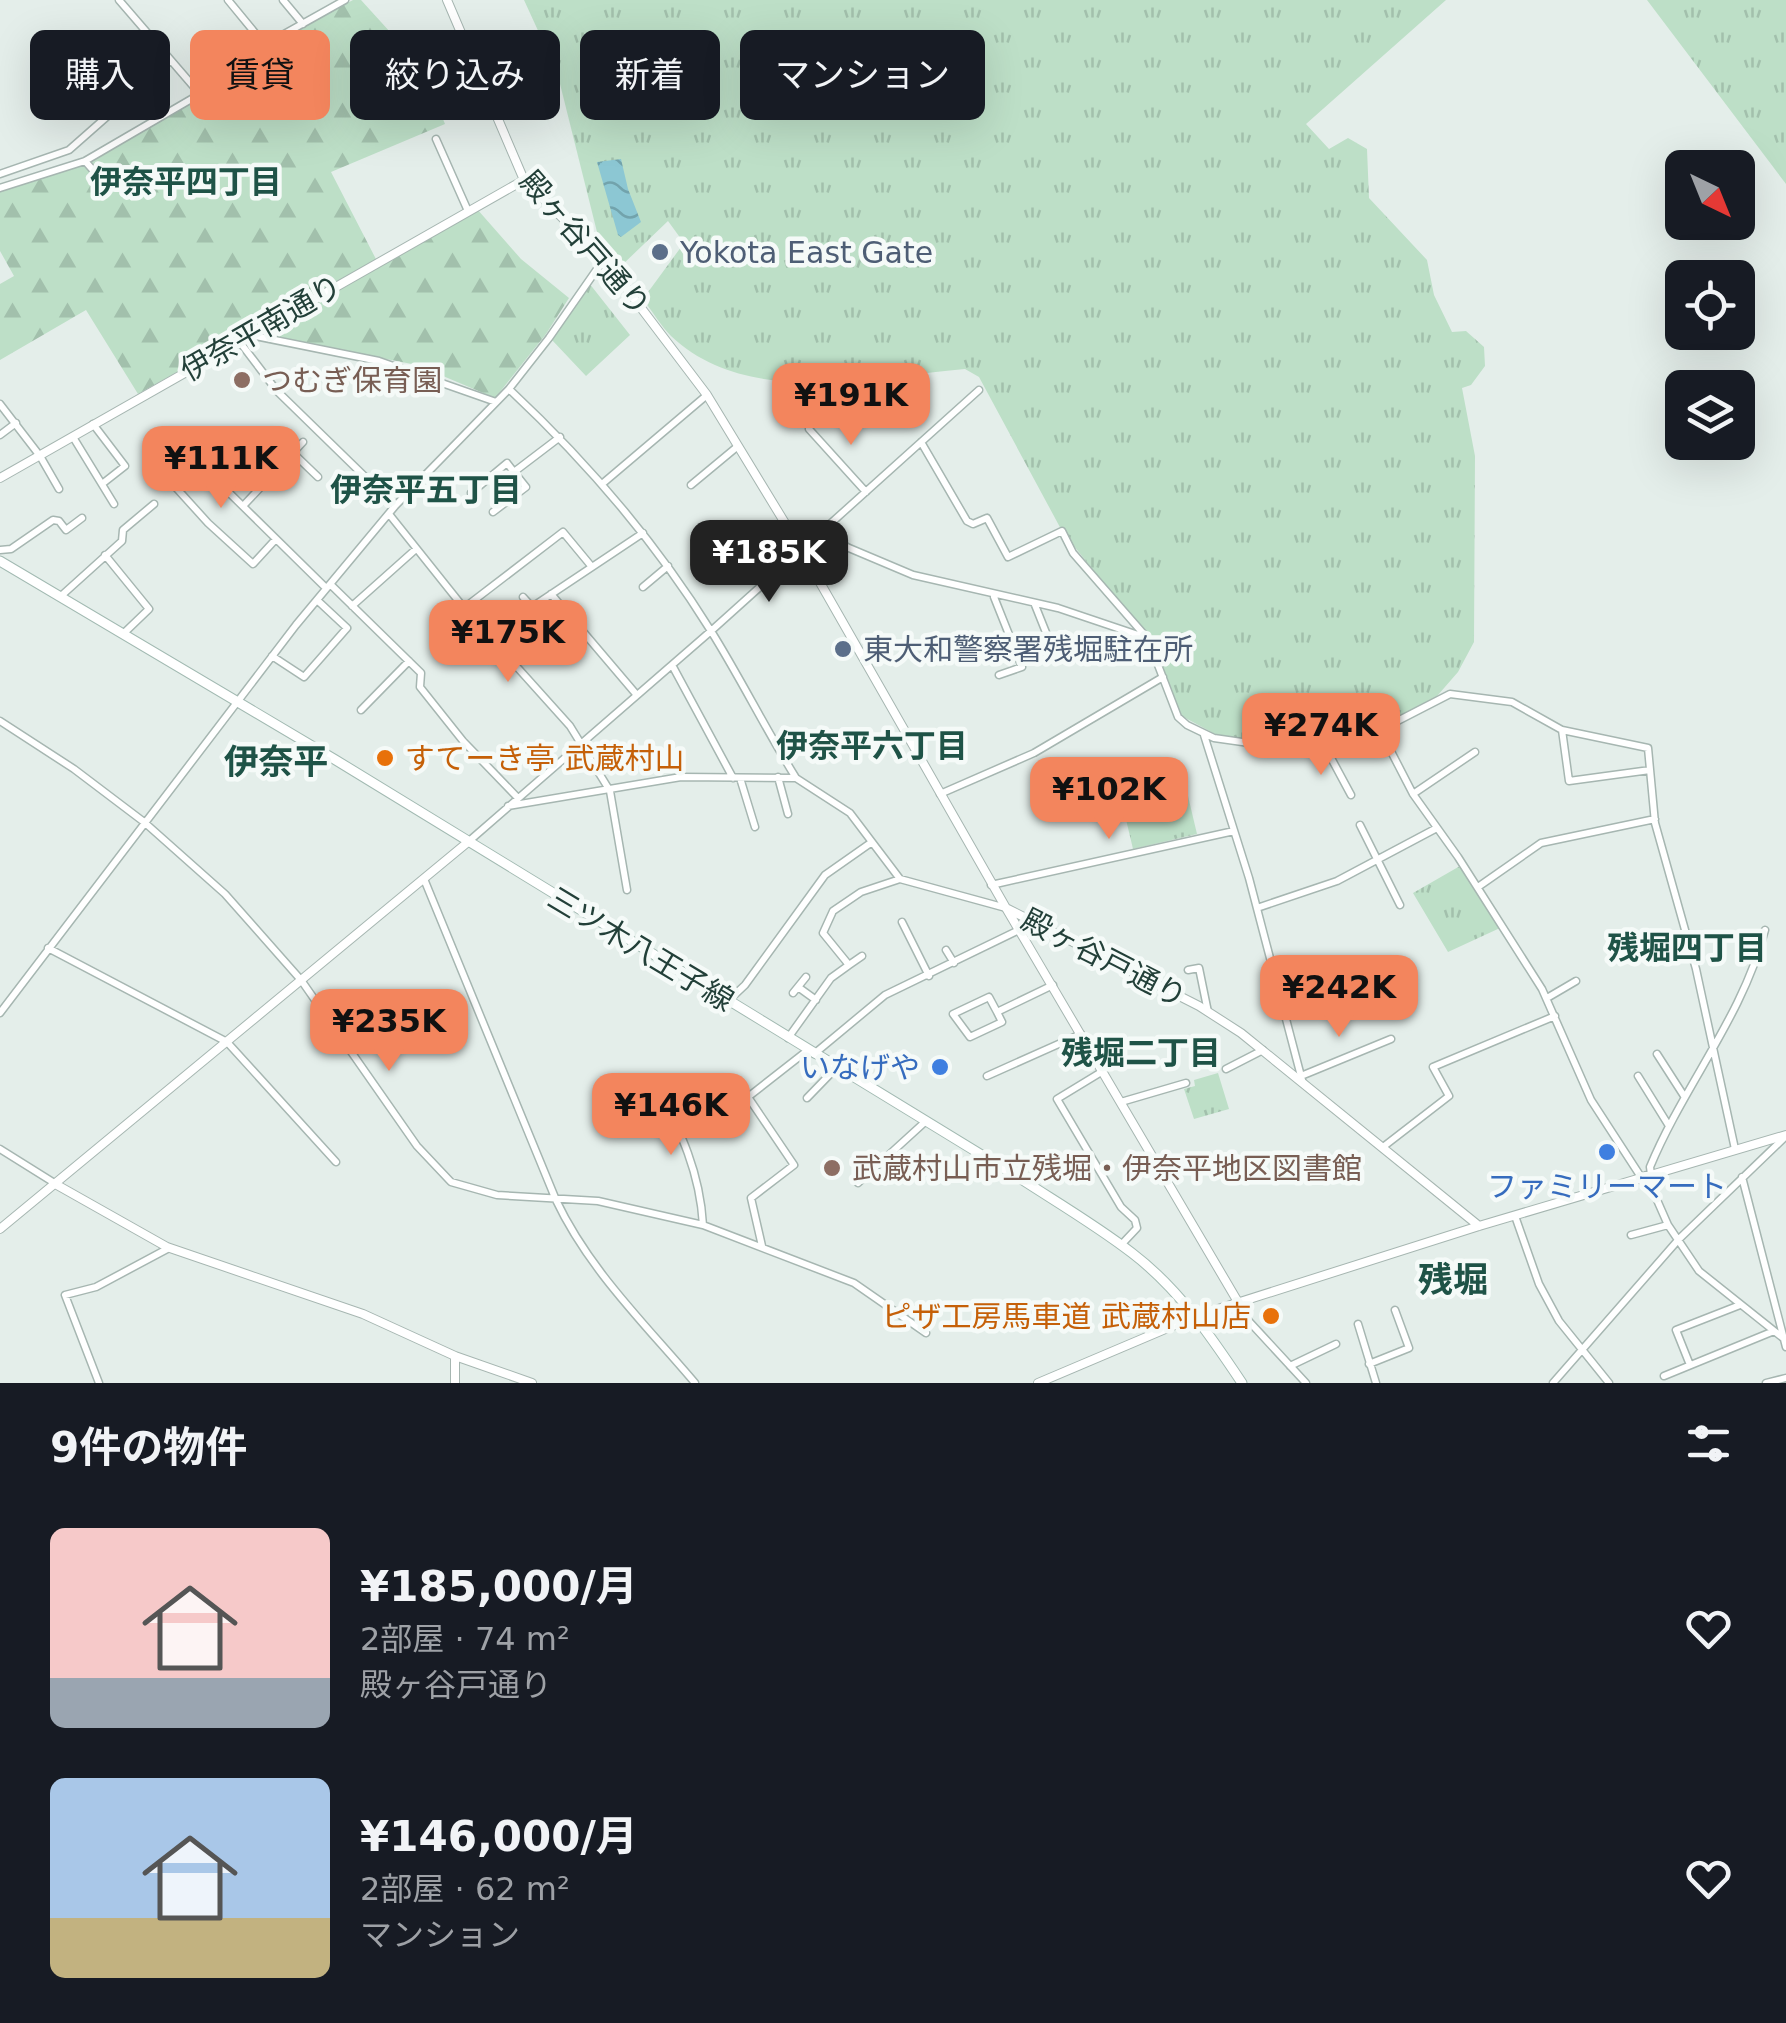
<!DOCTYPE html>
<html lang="ja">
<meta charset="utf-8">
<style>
:root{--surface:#171b24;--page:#242831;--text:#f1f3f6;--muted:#9ea1a6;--accent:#f3855d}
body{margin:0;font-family:"DejaVu Sans","Noto Sans JP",sans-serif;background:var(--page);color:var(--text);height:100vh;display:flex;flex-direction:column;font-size:38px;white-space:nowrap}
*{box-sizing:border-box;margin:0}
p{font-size:32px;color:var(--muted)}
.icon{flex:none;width:55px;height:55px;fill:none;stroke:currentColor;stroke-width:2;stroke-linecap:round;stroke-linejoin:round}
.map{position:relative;height:1383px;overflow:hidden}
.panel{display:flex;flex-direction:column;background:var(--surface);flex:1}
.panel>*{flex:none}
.banner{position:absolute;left:30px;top:30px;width:1000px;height:90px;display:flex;gap:20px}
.needle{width:65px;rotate:137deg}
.controls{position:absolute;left:1665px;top:150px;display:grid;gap:20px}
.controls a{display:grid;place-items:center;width:90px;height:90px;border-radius:15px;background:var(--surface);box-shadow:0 10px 40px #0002;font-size:50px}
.price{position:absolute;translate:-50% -85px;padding:0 22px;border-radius:20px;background:var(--accent);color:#111;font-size:32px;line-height:65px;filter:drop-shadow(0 2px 5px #0008)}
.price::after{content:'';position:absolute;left:50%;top:60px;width:30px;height:22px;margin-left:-15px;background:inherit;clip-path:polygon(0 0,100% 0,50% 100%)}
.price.current{background:#222;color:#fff}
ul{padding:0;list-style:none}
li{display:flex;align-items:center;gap:30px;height:250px;padding:0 50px}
li span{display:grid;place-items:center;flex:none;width:280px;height:200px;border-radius:15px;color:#555}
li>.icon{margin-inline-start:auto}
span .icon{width:120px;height:120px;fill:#fffc;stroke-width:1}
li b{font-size:42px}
h2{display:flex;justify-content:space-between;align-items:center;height:120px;padding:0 50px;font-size:42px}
.pill{padding:0 35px;border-radius:15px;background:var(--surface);box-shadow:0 10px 40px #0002;font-size:35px;line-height:90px}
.pill.current{background:var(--accent);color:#111}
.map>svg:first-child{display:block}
.grass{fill:url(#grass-tufts)}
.forest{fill:url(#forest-firs)}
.water{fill:url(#water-waves)}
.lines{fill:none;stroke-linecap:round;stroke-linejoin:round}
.minor-casing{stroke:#a6b6b1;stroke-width:9}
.tertiary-casing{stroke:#a6b6b1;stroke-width:10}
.secondary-casing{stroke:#a2bab2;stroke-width:11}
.minor{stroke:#fff;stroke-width:6}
.tertiary{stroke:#fff;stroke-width:8}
.secondary{stroke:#fff;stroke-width:9}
.service-dot{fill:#5c6f8a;stroke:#f5faf8;stroke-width:4}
.education-dot{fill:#8d6e63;stroke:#f5faf8;stroke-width:4}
.food-dot{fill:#e8710a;stroke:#f5faf8;stroke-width:4}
.shop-dot{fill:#3f7fe0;stroke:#f5faf8;stroke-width:4}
.labels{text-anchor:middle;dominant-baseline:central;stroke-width:9;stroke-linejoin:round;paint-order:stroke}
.street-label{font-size:30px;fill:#234039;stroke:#f5faf8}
.service-label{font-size:30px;fill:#4e5e75;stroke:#f5faf8;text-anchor:start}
.education-label{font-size:30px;fill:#785e54;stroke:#f5faf8;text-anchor:start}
.food-label{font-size:30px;fill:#c56008;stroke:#f5faf8;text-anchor:start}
.shop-label{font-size:30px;fill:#366cbe;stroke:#f5faf8;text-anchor:end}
.neighbourhood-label{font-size:32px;font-weight:bold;fill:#1f5347;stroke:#f5faf8}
.quarter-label{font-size:35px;font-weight:bold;fill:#1f5347;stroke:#f5faf8}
</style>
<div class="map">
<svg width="1786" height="1383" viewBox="0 0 1786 1383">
<defs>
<pattern id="grass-tufts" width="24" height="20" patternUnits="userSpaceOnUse" patternTransform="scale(2.5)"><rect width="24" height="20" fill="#bddfc7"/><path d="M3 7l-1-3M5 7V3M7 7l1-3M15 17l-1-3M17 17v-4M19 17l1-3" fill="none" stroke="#a2c0ac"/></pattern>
<pattern id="forest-firs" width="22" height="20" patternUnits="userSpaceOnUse" patternTransform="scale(2.5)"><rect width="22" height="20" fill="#bddfc7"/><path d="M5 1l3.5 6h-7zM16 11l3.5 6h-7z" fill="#a2c0ac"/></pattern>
<pattern id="water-waves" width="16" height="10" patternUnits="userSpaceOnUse" patternTransform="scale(2.5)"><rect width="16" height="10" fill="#8cc7d3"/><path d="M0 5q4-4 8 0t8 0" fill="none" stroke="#72a3ac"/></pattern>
</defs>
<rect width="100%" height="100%" fill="#e4eeea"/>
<path class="grass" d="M524,0H1446L1306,124L1329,149L1348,138L1367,149L1369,198L1427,260L1434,295L1452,332L1466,331L1484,347L1485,366L1471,385L1462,388L1475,456L1474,642L1458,672L1431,703L1388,726L1333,742H1230L1176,713L1148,639L1062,531L979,377L965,369C871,377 747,408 671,336C661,326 652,311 643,299L684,243L668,221L619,268L600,244L557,72Z
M1647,0H1786V184Z
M589,283L630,335L586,376L552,340Z
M1188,796L1197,834L1133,849L1124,811Z
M1460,866L1500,928L1448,952L1413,893Z
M1218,1073L1229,1109L1194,1119L1184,1089L1195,1086L1194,1080Z"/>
<path class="forest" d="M353,0H361L421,66L445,124L331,172L378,263L477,209L521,259L569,298L546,334L495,398L417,365L248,332L138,394L86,310L0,360V284L14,276L0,251V192L87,162L201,96L253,53Z"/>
<path class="water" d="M621,159L628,189L641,222L621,237L618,235L597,162Z"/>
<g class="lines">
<g class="minor-casing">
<path id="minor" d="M119,0L200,94
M228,0L265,45
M283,0L303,24
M436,139L468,211
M85,161L92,169
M0,174L69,150L170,61
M0,188L85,161L200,94L253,57L254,51L345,0
M250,335L379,361L496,402
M239,341L277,391L395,506
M509,389C586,461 655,541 711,631C741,679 766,730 796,778
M0,404L40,456L59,489
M93,424L125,466L102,484
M809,429L866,492
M0,435L16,423
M73,437L114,504
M921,442L967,521L973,524L987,518L1008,557L1062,531L1073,553L1148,639L1178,717L1187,725L1214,738L1284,748L1345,740L1380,730L1450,694L1512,702L1562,730L1648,748L1655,823L1696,969L1735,1149
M293,453L318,477
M170,481L208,523L253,564L275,540
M602,484L707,395
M691,485L738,446
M179,491L204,468L326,588
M471,493L507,463L514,472L560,437
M243,506L303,442
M493,512L526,487L514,472
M389,514L464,608L570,726L610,791L627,890
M822,533L849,548L913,575L1058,608L1147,638
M0,550L11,549L53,520L59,521L66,530L82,518
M105,555L149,609L123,634
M330,584L421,673L420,687L463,741L517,797
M643,587L668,566
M551,594L636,694
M61,596L122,541L123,530L154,504
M523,597L532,607L643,533
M994,597L1022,667L999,675
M1035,605L1057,660
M352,606L416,549
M464,608L563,532L592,567
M272,656L304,677L347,628L317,600
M672,665L733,778
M361,710L409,661
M0,721L74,769L144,822L225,894L301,980L417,1146L451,1182L497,1195L598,1201L703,1225L854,1283L926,1333
M1380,730L1413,794L1458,857L1542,989L1591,1100L1641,1177
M1562,730L1569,781L1650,770
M1204,735L1249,878L1302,1080
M1323,743L1351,795
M778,777L788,814
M740,778L755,827
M940,794L1034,753L1163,677
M1413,794L1475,752
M508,806L681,777L796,778L850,813L900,879
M1360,825L1400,905
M468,842L711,631L979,390
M424,879L556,1200C589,1270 646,1325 695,1383
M991,885L1234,831
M1478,887L1541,843L1655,819
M1257,908L1337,881L1435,829
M902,922L929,976
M48,948L227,1042L336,1162
M946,950L954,963
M849,965L862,956
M1188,970L1199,968L1208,1012
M798,987L816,1000
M793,993L806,977
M1547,998L1576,981
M728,1001L745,985L825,875L872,842
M997,1012L989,997L953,1014L970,1037L1002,1022L997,1012L1053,985
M0,1013L296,625L395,506L509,389L549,338L604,259
M788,1038L831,978L849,965L823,933L833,911L861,892L900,879L1006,908
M814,1054L885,995L1019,930
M1657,1054L1684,1096
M1226,1069L1263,1050
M1103,1071L1057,1099L1121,1207L1135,1220L1137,1228L1121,1245
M987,1076L1081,1034
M1301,1076L1391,1039
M1638,1076L1669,1126
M656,1086C681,1131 700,1173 703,1225
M807,1098L837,1067
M1121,1102L1186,1083
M1383,1147L1449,1096L1433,1067L1555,1016
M0,1149L56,1184
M1651,1174L1650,1167C1684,1085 1743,1016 1765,930
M1646,1175L1668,1225L1699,1271L1783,1338
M1742,1177L1786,1347
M858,1183L926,1121
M1515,1216L1539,1284L1559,1321L1609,1383
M1631,1235L1668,1225
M762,1246L751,1198L794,1165L748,1097L808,1050
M1233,1304L1306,1383
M1358,1324L1376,1383
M1369,1364L1409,1348L1395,1310
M1690,1365L1676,1330L1740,1305
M1290,1366L1336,1344
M1664,1376L1774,1331
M99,1383L65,1295L96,1287L169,1248
M1553,1383L1679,1239L1785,1137
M1766,1383L1786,1378"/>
</g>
<g class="tertiary-casing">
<path id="tertiary" d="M447,0L524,180L604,259L707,395L802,551L1006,908L1199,1006L1241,1033L1479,1226
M0,478L524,180
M1006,908L1238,1302
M57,1185L167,1247L363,1314L455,1356L532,1383
M0,1229L468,842
M455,1383V1356
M1038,1383L1196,1316L1479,1226L1786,1135"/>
</g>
<g class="secondary-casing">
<path id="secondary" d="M0,561L334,759L1021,1179C1058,1203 1097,1226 1132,1253C1178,1288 1210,1335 1242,1383"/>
</g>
<use href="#minor" class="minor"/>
<use href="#tertiary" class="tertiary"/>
<use href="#secondary" class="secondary"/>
</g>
<g class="service-dot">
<circle cx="660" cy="252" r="10"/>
<circle cx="843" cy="649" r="10"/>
</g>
<g class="education-dot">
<circle cx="242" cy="380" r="10"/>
<circle cx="832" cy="1168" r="10"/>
</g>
<g class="food-dot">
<circle cx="385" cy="758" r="10"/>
<circle cx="1271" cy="1316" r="10"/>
</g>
<g class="shop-dot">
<circle cx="940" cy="1067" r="10"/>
<circle cx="1607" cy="1152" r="10"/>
</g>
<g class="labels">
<g class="street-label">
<text transform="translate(585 243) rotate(49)">殿ヶ谷戸通り</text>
<text transform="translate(261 328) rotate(-30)">伊奈平南通り</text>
<text transform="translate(641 949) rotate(31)">三ツ木八王子線</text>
<text transform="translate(1104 958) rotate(27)">殿ヶ谷戸通り</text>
</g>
<g class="service-label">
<text x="680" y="252">Yokota East Gate</text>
<text x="863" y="649">東大和警察署残堀駐在所</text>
</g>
<g class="education-label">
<text x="262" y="380">つむぎ保育園</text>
<text x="852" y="1168">武蔵村山市立残堀・伊奈平地区図書館</text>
</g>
<g class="food-label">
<text x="405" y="758">すてーき亭 武蔵村山</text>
<text x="1251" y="1316" text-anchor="end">ピザ工房馬車道 武蔵村山店</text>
</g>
<g class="shop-label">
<text x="920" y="1067">いなげや</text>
<text x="1607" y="1186" text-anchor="middle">ファミリーマート</text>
</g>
<g class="neighbourhood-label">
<text x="186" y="182">伊奈平四丁目</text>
<text x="426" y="490">伊奈平五丁目</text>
<text x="872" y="746">伊奈平六丁目</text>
<text x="1687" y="948">残堀四丁目</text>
<text x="1141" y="1053">残堀二丁目</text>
</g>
<g class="quarter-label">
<text x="276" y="762">伊奈平</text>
<text x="1453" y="1280">残堀</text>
</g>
</g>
</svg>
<div class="controls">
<a><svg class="needle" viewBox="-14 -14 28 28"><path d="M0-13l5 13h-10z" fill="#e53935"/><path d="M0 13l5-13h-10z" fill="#9ea1a6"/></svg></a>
<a><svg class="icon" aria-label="locate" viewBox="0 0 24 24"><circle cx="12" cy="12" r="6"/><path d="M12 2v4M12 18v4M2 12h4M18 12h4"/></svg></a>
<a><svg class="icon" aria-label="layers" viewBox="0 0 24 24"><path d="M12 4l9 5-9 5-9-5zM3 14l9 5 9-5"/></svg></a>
</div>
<b class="price" style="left:851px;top:448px">¥191K</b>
<b class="price" style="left:221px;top:511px">¥111K</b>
<b class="price current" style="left:769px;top:605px">¥185K</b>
<b class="price" style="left:508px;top:685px">¥175K</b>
<b class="price" style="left:1321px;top:778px">¥274K</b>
<b class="price" style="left:1109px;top:842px">¥102K</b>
<b class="price" style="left:1339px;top:1040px">¥242K</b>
<b class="price" style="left:389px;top:1074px">¥235K</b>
<b class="price" style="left:671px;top:1158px">¥146K</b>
<div class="banner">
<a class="pill">購入</a>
<a class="pill current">賃貸</a>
<a class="pill">絞り込み</a>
<a class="pill">新着</a>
<a class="pill">マンション</a>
</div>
</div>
<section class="panel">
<h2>9件の物件<svg class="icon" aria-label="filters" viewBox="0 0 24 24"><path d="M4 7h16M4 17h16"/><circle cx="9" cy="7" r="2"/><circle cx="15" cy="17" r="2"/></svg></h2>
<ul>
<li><span style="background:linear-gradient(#f6c9c9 75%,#9aa5b1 0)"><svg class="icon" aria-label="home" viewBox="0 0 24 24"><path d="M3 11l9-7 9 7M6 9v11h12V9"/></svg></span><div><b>¥185,000/月</b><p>2部屋 · 74 m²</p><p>殿ヶ谷戸通り</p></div><svg class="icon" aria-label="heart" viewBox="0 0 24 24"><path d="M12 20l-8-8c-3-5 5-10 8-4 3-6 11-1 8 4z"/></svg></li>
<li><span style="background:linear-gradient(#a9c7e8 70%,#c2b280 0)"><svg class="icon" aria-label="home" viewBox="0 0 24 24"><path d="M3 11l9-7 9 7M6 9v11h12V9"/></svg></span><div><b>¥146,000/月</b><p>2部屋 · 62 m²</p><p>マンション</p></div><svg class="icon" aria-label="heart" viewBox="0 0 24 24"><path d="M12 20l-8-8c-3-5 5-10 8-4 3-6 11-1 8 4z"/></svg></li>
</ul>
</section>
